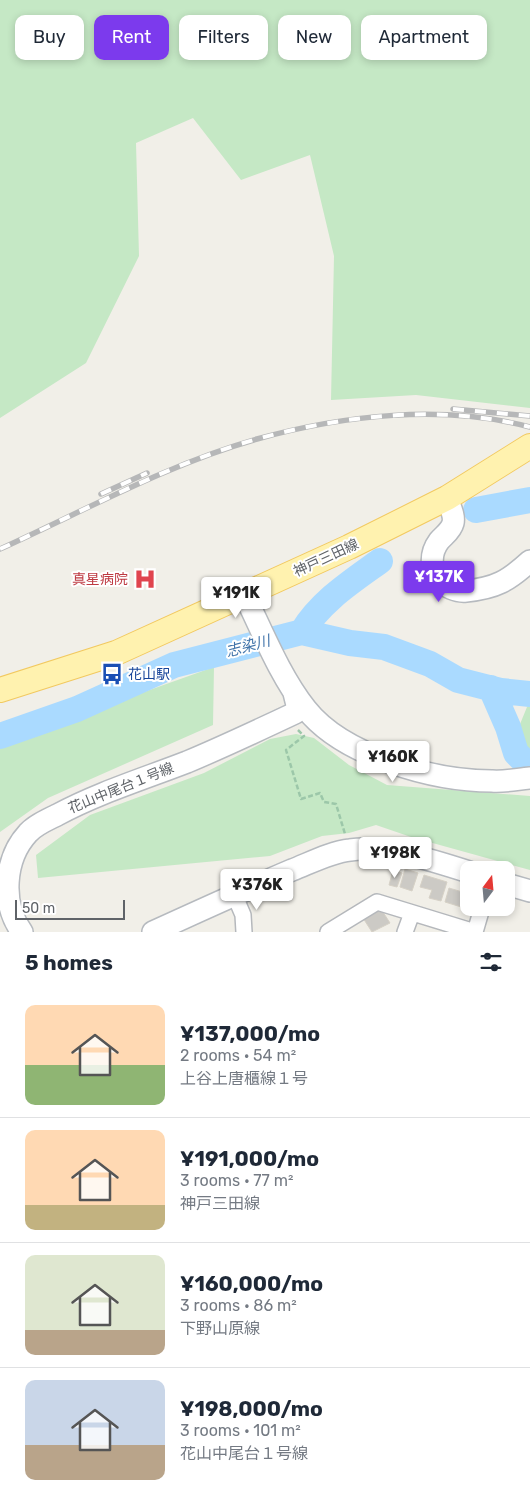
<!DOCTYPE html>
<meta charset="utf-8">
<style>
:root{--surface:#fff;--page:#f2f2f3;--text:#1f2937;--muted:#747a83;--line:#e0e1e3;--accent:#7c3aed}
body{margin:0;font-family:Rubik,"Noto Sans JP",sans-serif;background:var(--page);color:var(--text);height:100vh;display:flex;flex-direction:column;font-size:19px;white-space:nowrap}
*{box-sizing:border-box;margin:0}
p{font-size:16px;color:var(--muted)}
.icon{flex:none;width:28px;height:28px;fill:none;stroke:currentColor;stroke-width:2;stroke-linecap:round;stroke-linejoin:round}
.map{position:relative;height:932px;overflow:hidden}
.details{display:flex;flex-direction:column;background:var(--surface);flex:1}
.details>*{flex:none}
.guide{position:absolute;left:15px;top:15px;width:500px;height:45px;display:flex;gap:10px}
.needle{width:32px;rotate:16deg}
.fabs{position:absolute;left:460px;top:861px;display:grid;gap:10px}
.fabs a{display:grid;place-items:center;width:55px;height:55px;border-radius:10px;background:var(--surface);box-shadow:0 2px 8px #0003;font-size:25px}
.scale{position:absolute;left:15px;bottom:12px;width:110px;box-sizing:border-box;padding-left:5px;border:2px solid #5f6368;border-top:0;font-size:14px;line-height:18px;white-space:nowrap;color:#5f6368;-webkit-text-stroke:4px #fff;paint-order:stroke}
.price{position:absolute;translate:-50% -42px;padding:0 11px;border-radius:5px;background:#fff;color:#222;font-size:16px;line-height:32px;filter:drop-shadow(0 1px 2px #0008)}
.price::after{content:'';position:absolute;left:50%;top:30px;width:15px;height:11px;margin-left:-8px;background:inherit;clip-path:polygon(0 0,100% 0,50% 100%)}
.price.active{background:var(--accent);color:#fff}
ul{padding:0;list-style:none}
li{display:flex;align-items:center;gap:15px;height:125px;padding:0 25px}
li+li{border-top:1px solid var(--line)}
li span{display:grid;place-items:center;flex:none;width:140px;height:100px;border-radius:10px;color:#555}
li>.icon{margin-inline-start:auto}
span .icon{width:60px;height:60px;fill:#fffc;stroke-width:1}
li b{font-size:21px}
h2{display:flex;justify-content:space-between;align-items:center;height:60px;padding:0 25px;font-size:21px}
.pill{padding:0 18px;border-radius:10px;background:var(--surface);box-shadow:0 2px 8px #0003;font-size:18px;line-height:45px}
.pill.active{background:var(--accent);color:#fff}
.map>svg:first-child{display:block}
.green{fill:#c5e8c5}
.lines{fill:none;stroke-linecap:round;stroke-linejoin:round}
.river{stroke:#aadaff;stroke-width:26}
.building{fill:#cccac5;stroke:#d6d1c6}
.street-casing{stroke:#b5b8bc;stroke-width:18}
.secondary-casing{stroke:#b6babf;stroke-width:24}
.primary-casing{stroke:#f2c960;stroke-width:26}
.path{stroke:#9cc7a9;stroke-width:2.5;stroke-dasharray:5 2.5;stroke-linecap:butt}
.street{stroke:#fff;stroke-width:15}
.secondary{stroke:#fff;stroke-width:21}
.primary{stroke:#fff2af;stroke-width:24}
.rail-casing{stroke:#b6b7b8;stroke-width:5.5}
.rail{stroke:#fff;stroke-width:4;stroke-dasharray:11;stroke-linecap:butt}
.labels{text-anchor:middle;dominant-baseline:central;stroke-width:4;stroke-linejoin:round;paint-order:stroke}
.street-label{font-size:14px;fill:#5f6368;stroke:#fff}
.health-label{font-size:14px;fill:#be3a42;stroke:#fff;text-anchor:end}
.transit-label{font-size:14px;fill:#164399;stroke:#fff;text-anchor:start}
.water-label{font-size:15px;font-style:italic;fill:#4174aa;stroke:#fff}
</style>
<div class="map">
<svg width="530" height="932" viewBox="0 0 530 932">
<rect width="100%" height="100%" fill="#f1efe8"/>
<path class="green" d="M0,0H530V408L416,395L331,400L334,256L310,155L241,180L193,118L136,143L139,256L86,363L0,418Z
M214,667L213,725L48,798L0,832V746L29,733Z
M530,705V754L507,756L527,707Z
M296,734L314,738L349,765L387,785L530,796V870L411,837L376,825L349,833L322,836L270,856L38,878L36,855L90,815L204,773L270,739Z"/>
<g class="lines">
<path class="river" d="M476,510L530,500
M302,632C321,601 351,582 380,561
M491,688L508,727L516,753L530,767
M0,736L77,709L174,665L302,632L350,643L384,647L430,664L458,680L501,691L530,694"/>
</g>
<path class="building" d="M405,869L418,873L412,891L400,887Z
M393,870L402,873L397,887L389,885Z
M424,875L447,882L441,901L429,898L432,890L420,887Z
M449,888L469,894V908H472L471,910L445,902Z
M381,909L390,923L372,932L363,918Z"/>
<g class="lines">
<g class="street-casing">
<path id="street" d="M234,894L243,915L244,932
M328,932L377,902L475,932
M405,932L412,913
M475,932L482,908"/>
</g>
<g class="secondary-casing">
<path id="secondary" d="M447,498C449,505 455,515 453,523C451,531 444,535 439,541C430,553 430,568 439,580C445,587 457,592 466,591C496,588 508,581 530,561
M245,596C263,633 280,676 306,709C343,756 434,781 492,781C505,782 518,779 530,778
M506,884L530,891
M22,932C1,904 4,859 28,833C35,825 47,820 57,815C98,793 143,779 187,762C223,747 259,730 295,713L297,705L294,693
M153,932C199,911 245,890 292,870C310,863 331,852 350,850C385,845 435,861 469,872"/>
</g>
<g class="primary-casing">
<path id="primary" d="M0,690L116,653L349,547L447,498L530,446"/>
</g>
<path class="path" d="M298,730L304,736L286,750L301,799L320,793L324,802L336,804L345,834"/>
<use href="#street" class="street"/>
<use href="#secondary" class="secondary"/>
<use href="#primary" class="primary"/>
<g class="rail-casing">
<path id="rail" d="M453,409L530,416
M101,494L147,473
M0,549C84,511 168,464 257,439C344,415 442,404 530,427"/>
</g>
<use href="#rail" class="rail"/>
</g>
<defs>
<g id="hospital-bare" transform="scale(1.725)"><path d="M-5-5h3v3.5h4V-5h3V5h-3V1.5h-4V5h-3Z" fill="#e0444e" stroke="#fff" stroke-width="2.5" paint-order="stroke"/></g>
<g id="bus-bare" transform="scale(1.725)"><path d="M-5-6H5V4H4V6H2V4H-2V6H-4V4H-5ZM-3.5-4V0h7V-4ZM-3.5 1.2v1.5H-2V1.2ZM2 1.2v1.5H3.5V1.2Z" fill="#1a4fb4" stroke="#fff" stroke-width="2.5" paint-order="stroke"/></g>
</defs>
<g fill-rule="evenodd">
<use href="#hospital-bare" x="145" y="579"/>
<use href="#bus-bare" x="112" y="674"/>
</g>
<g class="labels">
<g class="street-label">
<text transform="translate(326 558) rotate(-25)">神戸三田線</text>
<text transform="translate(121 788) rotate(-22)">花山中尾台１号線</text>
</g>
<g class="health-label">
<text x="128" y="579">真星病院</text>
</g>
<g class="transit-label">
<text x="128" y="674">花山駅</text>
</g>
<g class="water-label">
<text transform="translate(248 646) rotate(-15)">志染川</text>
</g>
</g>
</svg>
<div class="fabs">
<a><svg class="needle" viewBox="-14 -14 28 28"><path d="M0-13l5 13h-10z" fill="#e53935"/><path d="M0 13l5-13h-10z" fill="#747a83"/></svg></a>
</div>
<div class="scale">50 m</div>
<b class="price active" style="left:439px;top:603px">¥137K</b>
<b class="price" style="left:236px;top:619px">¥191K</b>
<b class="price" style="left:393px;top:783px">¥160K</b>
<b class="price" style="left:395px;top:879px">¥198K</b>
<b class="price" style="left:257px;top:911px">¥376K</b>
<div class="guide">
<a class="pill">Buy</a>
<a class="pill active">Rent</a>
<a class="pill">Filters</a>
<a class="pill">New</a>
<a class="pill">Apartment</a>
</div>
</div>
<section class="details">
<h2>5 homes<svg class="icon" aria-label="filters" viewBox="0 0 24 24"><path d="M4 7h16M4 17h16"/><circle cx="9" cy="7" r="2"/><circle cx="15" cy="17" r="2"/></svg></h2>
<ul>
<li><span style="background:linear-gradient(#ffd9b3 60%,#8fb573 0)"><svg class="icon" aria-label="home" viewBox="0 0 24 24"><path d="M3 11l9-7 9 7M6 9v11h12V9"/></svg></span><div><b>¥137,000/mo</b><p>2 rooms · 54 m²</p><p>上谷上唐櫃線１号</p></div></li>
<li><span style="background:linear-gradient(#ffd9b3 75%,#c2b280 0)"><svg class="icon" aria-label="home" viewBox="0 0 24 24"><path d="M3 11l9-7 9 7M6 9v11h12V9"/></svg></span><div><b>¥191,000/mo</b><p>3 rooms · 77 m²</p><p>神戸三田線</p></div></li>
<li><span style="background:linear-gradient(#dfe7d0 75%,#b9a48a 0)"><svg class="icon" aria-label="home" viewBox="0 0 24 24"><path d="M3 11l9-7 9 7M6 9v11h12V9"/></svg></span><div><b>¥160,000/mo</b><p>3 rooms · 86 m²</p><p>下野山原線</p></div></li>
<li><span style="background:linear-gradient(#c9d6e8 65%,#b9a48a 0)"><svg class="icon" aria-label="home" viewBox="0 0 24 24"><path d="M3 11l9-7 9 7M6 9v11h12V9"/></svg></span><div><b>¥198,000/mo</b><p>3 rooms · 101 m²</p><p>花山中尾台１号線</p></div></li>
</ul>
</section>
